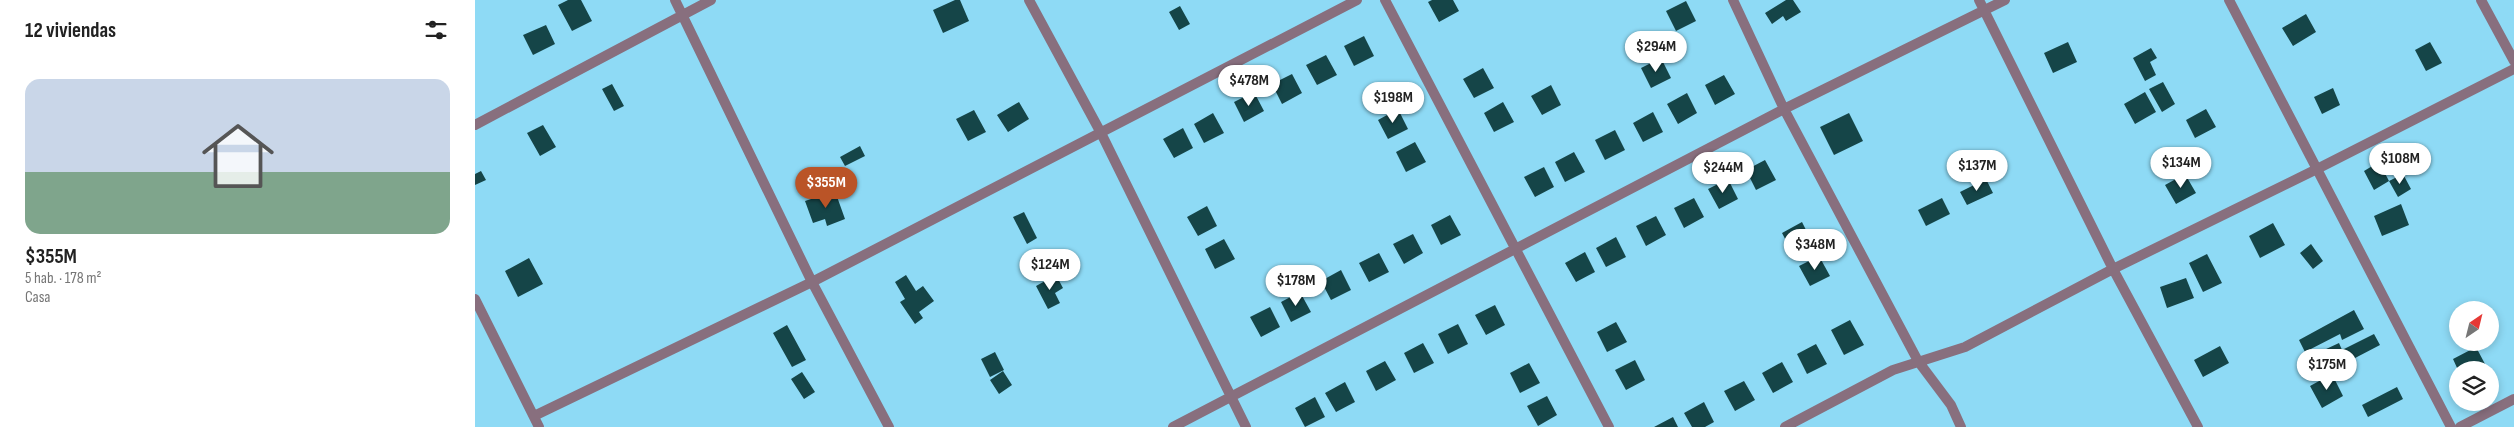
<!DOCTYPE html>
<html lang="es">
<meta charset="utf-8">
<style>
:root{--surface:#fff;--page:#f6f6f6;--text:#222;--muted:#767676;--accent:#ba5427}
body{margin:0;font-family:"Sofia Sans Condensed",sans-serif;background:var(--page);color:var(--text);height:100vh;display:flex;flex-direction:column;font-size:19px;white-space:nowrap}
*{box-sizing:border-box;margin:0}
p{font-size:16px;color:var(--muted)}
.icon{flex:none;width:28px;height:28px;fill:none;stroke:currentColor;stroke-width:2;stroke-linecap:round;stroke-linejoin:round}
.map{position:relative;flex:1;overflow:hidden}
.panel{display:flex;flex-direction:column;background:var(--surface);width:475px}
.panel>*{flex:none}
.needle{width:32px;rotate:35deg}
.fabs{position:absolute;left:1974px;top:301px;display:grid;gap:10px}
.fabs a{display:grid;place-items:center;width:50px;height:50px;border-radius:50%;background:var(--surface);box-shadow:0 2px 8px #0003;font-size:25px}
.price{position:absolute;translate:-50% -42px;padding:0 11px;border-radius:18px;background:#fff;color:#222;font-size:16px;line-height:32px;filter:drop-shadow(0 1px 2px #0008)}
.price::after{content:'';position:absolute;left:50%;top:30px;width:15px;height:11px;margin-left:-8px;background:inherit;clip-path:polygon(0 0,100% 0,50% 100%)}
.price.selected{background:var(--accent);color:#fff}
ul{padding:0;list-style:none}
li{display:grid;align-content:center;gap:10px;height:265px;padding:0 25px}
li span{display:grid;place-items:center;height:155px;border-radius:15px;color:#555}
li>.icon{margin-inline-start:auto}
span .icon{width:90px;height:90px;fill:#fffc;stroke-width:1}
li b{font-size:21px}
h2{display:flex;justify-content:space-between;align-items:center;height:60px;padding:0 25px;font-size:21px}
main{display:flex;flex:1;min-height:0}
.map>svg:first-child{display:block}
.building{fill:#154548}
.lines{fill:none;stroke-linecap:round;stroke-linejoin:round}
.street{stroke:#886f7e;stroke-width:10}
</style>
<main>
<section class="panel">
<h2>12 viviendas<svg class="icon" aria-label="filters" viewBox="0 0 24 24"><path d="M4 7h16M4 17h16"/><circle cx="9" cy="7" r="2"/><circle cx="15" cy="17" r="2"/></svg></h2>
<ul>
<li><span style="background:linear-gradient(#c9d6e8 60%,#7fa58c 0)"><svg class="icon" aria-label="home" viewBox="0 0 24 24"><path d="M3 11l9-7 9 7M6 9v11h12V9"/></svg></span><div><b>$355M</b><p>5 hab. · 178 m²</p><p>Casa</p></div></li>
</ul>
</section>
<div class="map">
<svg width="2039" height="427" viewBox="0 0 2039 427">
<rect width="100%" height="100%" fill="#8edaf5"/>
<path class="building" d="M93,0H106L117,21L97,31L83,5Z
M480,0H485L494,21L468,33L458,10Z
M957,0H978L984,11L964,22L953,2Z
M1311,0H1318L1326,12L1311,21L1308,16L1297,24L1290,13Z
M1211,1L1221,21L1201,31L1191,11Z
M705,6L715,24L704,30L694,12Z
M1831,14L1841,32L1818,46L1807,28Z
M71,25L80,44L58,55L48,35Z
M889,36L899,56L879,66L869,46Z
M1593,42L1602,62L1578,73L1569,53Z
M1955,42L1967,63L1951,71L1940,50Z
M1676,48L1682,58L1675,62L1681,75L1670,81L1658,58Z
M851,55L862,75L842,85L831,65Z
M1186,58L1196,78L1176,88L1166,68Z
M1008,68L1019,88L999,98L988,79Z
M817,74L827,93L807,104L797,84Z
M1249,75L1260,94L1240,105L1230,85Z
M1688,82L1700,104L1687,112L1674,89Z
M137,84L149,106L139,111L127,89Z
M1076,85L1086,105L1067,115L1056,96Z
M1858,88L1865,105L1847,114L1839,97Z
M779,92L789,111L769,122L759,102Z
M1670,92L1681,112L1660,124L1649,104Z
M1212,93L1222,113L1203,124L1192,104Z
M544,102L554,119L533,132L522,115Z
M1028,102L1039,122L1019,132L1009,113Z
M923,109L933,129L913,139L903,120Z
M1731,109L1741,127L1720,138L1711,120Z
M499,110L511,132L493,141L481,119Z
M1178,112L1188,132L1168,142L1158,123Z
M738,113L749,133L729,143L719,124Z
M1374,113L1388,141L1359,155L1345,127Z
M68,125L81,147L65,156L52,133Z
M708,128L718,148L699,158L688,139Z
M1140,130L1150,150L1130,160L1120,140Z
M940,142L951,162L931,172L921,152Z
M385,146L390,156L370,166L365,157Z
M1099,152L1110,172L1090,182L1080,162Z
M1290,160L1301,180L1281,190L1271,170Z
M1904,162L1914,181L1899,190L1889,171Z
M1069,167L1079,187L1060,197L1049,177Z
M6,171L11,180L0,185V174Z
M1710,174L1721,193L1701,204L1690,185Z
M1928,174L1936,189L1923,197L1914,181Z
M1253,179L1263,199L1244,209L1233,189Z
M1511,179L1518,193L1492,205L1485,192Z
M360,191L370,219L352,226L350,219L338,223L330,201Z
M1219,198L1229,217L1209,228L1199,208Z
M1467,198L1475,214L1451,226L1443,210Z
M1926,204L1934,225L1907,236L1899,216Z
M732,206L742,226L723,236L712,217Z
M549,212L562,238L552,244L538,217Z
M975,215L986,235L966,245L956,225Z
M1181,216L1191,235L1171,246L1161,226Z
M1327,222L1337,242L1317,252L1307,233Z
M1798,223L1810,245L1785,258L1774,236Z
M938,234L948,253L929,264L918,244Z
M1141,237L1151,257L1131,267L1121,248Z
M749,239L760,259L740,269L730,249Z
M1836,244L1848,261L1838,269L1825,253Z
M1110,252L1120,272L1101,282L1090,263Z
M904,253L914,272L894,282L884,263Z
M1732,254L1747,283L1728,292L1714,263Z
M1344,256L1355,276L1335,286L1324,266Z
M54,258L68,284L43,297L30,271Z
M866,270L876,290L856,300L846,281Z
M431,275L441,291L448,286L459,301L444,312L448,318L440,324L425,302L430,299L420,282Z
M581,275L588,288L580,293L585,303L573,309L561,286Z
M1711,278L1719,298L1692,308L1685,287Z
M825,292L836,312L816,322L806,302Z
M1020,305L1030,325L1011,335L1000,315Z
M795,307L805,327L786,337L775,317Z
M1879,310L1889,329L1867,340L1865,334L1830,352L1824,340Z
M1375,320L1389,345L1369,355L1356,330Z
M1141,322L1152,342L1132,352L1122,332Z
M983,324L993,344L973,354L963,334Z
M312,325L331,360L317,367L298,333Z
M1899,334L1905,345L1859,369L1849,350L1864,343L1867,350Z
M948,343L959,363L939,373L929,353Z
M1341,344L1352,364L1332,374L1322,354Z
M1745,346L1754,363L1728,377L1719,360Z
M2001,347L2010,364L1999,370H1983L1978,359Z
M520,352L529,370L515,377L506,359Z
M1160,360L1170,380L1151,390L1140,370Z
M910,361L921,380L901,391L891,371Z
M1307,362L1318,382L1298,393L1287,373Z
M1054,363L1065,383L1045,393L1035,373Z
M528,371L537,385L524,394L515,380Z
M327,372L340,392L329,399L316,379Z
M1857,374L1868,396L1847,408L1835,386Z
M1269,381L1280,400L1260,411L1249,391Z
M870,382L880,402L861,412L850,393Z
M1922,387L1928,399L1893,417L1887,405Z
M1072,396L1082,415L1063,426L1052,406Z
M840,397L850,417L830,427L820,408Z
M1229,402L1239,422L1230,427H1217L1209,413Z
M1198,417L1203,427H1179Z"/>
<g class="lines">
<path class="street" d="M200,0L337,282L414,427
M554,0L626,133L771,427
M910,0L1134,427
M1258,0L1309,109L1443,361L1476,405L1486,427
M1504,0L1638,269L1723,427
M1754,0L1976,427
M2006,0L2039,61
M0,125L236,0
M0,299L64,427
M59,416L337,282L882,0
M698,427L1309,109L1530,0
M1310,427L1418,370L1490,347L1638,269L1842,169L2039,69
M1985,427L2039,399"/>
</g>
</svg>
<div class="fabs">
<a><svg class="needle" viewBox="-14 -14 28 28"><path d="M0-13l5 13h-10z" fill="#e53935"/><path d="M0 13l5-13h-10z" fill="#767676"/></svg></a>
<a><svg class="icon" aria-label="layers" viewBox="0 0 24 24"><path d="M12 4l9 5-9 5-9-5zM3 14l9 5 9-5"/></svg></a>
</div>
<b class="price" style="left:1181px;top:73px">$294M</b>
<b class="price" style="left:774px;top:107px">$478M</b>
<b class="price" style="left:918px;top:124px">$198M</b>
<b class="price" style="left:1925px;top:185px">$108M</b>
<b class="price" style="left:1706px;top:189px">$134M</b>
<b class="price" style="left:1502px;top:192px">$137M</b>
<b class="price" style="left:1248px;top:194px">$244M</b>
<b class="price selected" style="left:351px;top:209px">$355M</b>
<b class="price" style="left:1340px;top:271px">$348M</b>
<b class="price" style="left:575px;top:291px">$124M</b>
<b class="price" style="left:821px;top:307px">$178M</b>
<b class="price" style="left:1852px;top:391px">$175M</b>
</div>
</main>
